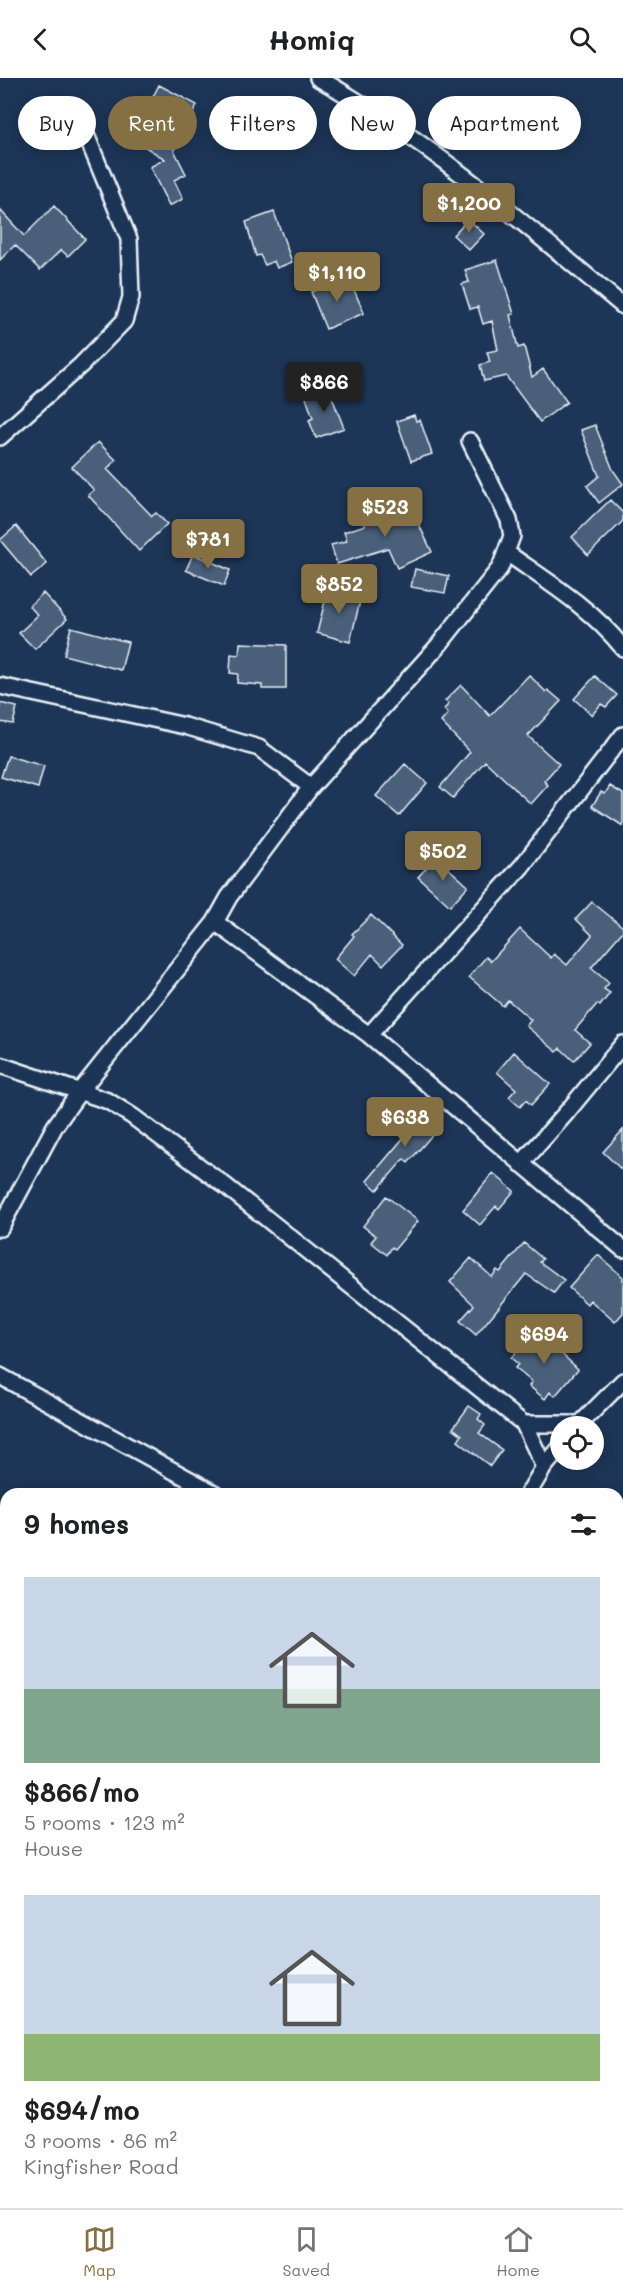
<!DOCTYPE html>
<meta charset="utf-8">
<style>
:root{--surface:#fff;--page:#f6f6f6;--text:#202124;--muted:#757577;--line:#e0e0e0;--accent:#847042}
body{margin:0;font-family:Mali,sans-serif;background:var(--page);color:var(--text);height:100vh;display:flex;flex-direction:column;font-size:22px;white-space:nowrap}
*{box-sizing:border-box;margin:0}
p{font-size:20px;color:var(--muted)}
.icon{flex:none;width:33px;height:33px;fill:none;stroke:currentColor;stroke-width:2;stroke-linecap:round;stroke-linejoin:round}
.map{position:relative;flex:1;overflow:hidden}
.details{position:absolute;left:0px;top:1410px;width:624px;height:720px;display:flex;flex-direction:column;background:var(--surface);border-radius:18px 18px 0 0;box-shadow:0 3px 15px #0003}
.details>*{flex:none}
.hud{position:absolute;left:18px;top:18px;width:588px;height:54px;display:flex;gap:12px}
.controls{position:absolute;left:550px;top:1338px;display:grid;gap:12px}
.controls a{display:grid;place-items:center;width:54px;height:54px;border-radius:50%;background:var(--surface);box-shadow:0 3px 15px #0003;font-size:30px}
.price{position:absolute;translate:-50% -51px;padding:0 14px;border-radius:6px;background:var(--accent);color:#fff;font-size:20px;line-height:39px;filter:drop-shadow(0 2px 3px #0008)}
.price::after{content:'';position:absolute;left:50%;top:36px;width:18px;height:14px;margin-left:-9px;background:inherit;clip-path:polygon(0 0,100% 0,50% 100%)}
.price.on{background:#222;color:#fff}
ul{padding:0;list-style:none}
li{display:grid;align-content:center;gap:12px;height:318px;padding:0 24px}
li span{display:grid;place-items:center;height:186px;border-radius:0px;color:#555}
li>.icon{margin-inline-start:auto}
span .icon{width:108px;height:108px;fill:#fffc;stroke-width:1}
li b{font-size:26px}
h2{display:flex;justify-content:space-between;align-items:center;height:72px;padding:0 24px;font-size:26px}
.pill{padding:0 21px;border-radius:27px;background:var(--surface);box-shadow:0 3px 15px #0003;font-size:21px;line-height:54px}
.pill.on{background:var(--accent);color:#fff}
header{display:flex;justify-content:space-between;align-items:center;height:78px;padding:0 24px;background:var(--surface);font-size:27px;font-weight:800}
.dock{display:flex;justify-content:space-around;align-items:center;height:84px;border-top:2px solid var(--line);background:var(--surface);font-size:16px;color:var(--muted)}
.dock a{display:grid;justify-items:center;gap:3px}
.dock .on{color:var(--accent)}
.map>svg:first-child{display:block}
.building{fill:#495e7a;stroke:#e8f1f8;stroke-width:1.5}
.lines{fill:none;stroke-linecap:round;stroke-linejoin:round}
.street-casing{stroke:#e8f1f8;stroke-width:20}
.secondary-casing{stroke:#e8f1f8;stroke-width:26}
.street{stroke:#1d3557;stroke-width:15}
.secondary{stroke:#1d3557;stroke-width:21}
</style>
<header><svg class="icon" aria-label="back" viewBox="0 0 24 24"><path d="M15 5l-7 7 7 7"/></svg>Homiq<svg class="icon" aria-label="search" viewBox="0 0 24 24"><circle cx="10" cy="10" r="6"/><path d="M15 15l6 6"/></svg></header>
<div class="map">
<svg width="623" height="2130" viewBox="0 0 623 2130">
<rect width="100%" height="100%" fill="#1d3557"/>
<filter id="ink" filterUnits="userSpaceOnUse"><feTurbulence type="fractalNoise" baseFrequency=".0167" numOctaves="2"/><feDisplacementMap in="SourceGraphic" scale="12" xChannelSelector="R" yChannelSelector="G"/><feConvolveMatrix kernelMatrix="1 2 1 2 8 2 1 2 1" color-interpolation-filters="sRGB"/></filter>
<g filter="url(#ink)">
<path class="building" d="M159,7L197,27L174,72L186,96L174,102L183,121L169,128L150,89L165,81L134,62L147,43L142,40Z
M54,128L85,161L68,178L61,172L40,192L15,167L0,182V132L24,158Z
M274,134L292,184L277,190L274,183L265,187L260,177L256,178L246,144Z
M468,141L484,156L469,172L453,157Z
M497,182L514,236L510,237L518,270L524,268L532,299L543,291L567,324L540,344L506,298L484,303L480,287L490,284L487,274L498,272L492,243L483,246L478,229L470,231L462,206L469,204L465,192Z
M348,198L364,235L326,251L311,214Z
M328,309L344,350L316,360L309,342L313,340L305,317Z
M414,337L416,343L420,342L432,376L411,383L397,343Z
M595,347L613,392L623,406L599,425L587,408L599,398L581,352Z
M98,364L116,382L107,391L152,438L156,435L167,446L139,473L88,417L94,412L72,389Z
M610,422L623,435V443L588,477L572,459Z
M409,426L432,474L397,490L388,470L337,486L331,467L347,463L344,454L365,447L360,433L373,428L378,442Z
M16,448L47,486L31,499L0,462Z
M193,476L230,492L224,508L186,492Z
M415,491L449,498L445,515L411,509Z
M328,511L361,519L350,564L317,555Z
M43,515L67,541L35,571L19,555L38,537L29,528Z
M71,549L128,564L121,592L64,577Z
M240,565L286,567V611H262V607L237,605L238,596L230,595L231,576L239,577Z
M529,597L546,614L548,612L561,623L528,658L559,686L544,703L548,707L531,726L485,683L453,720L440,709L470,674L441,644L448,636L444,631L449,626L445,623L461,607L490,638Z
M595,598L617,617L606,629L601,626L592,637L574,621Z
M0,625L17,629L13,646L0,644Z
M8,678L44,688L38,710L1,699Z
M405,686L427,705L399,738L376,718Z
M610,708L623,716V748L592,728L601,714L605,716Z
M436,779L468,808L450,828L418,799Z
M592,824L623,849V853L591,890L609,905L604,911L610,915L600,928L597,926L575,952L590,965L574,983L560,970L557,974L526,948L531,942L508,922L503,928L469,899L486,879L491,883L520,851L551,880L554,876L567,887L592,857L576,841Z
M371,837L402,867L383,887L372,876L354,898L335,881L354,858L352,856Z
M514,974L550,1006L531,1027L526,1022L520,1029L509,1019L516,1011L497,994Z
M417,1031L438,1050L408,1085L404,1081L377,1112L367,1103L411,1051L405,1046Z
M623,1052V1093L603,1074Z
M493,1095L514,1113L499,1131L496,1128L480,1147L463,1132Z
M386,1118L418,1143L395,1171L392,1169L387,1177L371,1164L376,1158L363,1148Z
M524,1165L543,1181L540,1184L564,1202L554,1215L526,1196L476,1257L460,1243L474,1227L450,1204L471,1180L492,1199L497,1192L500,1194Z
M598,1177L623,1199V1235L615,1244L590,1222L587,1226L569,1210Z
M542,1253L555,1263L552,1267L578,1291L555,1318L550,1314L545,1321L529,1308L532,1304L515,1290L518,1286L511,1280L529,1258L535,1262Z
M469,1328L481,1336L478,1341L485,1347L479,1355L502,1372L490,1388L458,1363L462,1357L453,1350Z"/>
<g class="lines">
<g class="street-casing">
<path id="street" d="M318,0C428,62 526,147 623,228
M0,359L81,287L124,243L131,219L129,161L87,59
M507,475C548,504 591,530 623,570
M0,608L185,648L259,670L311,709
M215,844L369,957L623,1171
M369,957L522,788L623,657
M0,987L108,1023L132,1038L227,1109L524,1346L544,1389
M521,1086L567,1034L623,966
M0,1150L55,1048L80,1013L215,844L229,819L311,709L438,568L500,490L512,458L509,442L470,363
M0,1298L216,1416
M524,1346H581
M578,1348L623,1303
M528,1416L544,1389L561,1369
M0,1653L6,1655
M618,1780L623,1782"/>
</g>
<g class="secondary-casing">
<path id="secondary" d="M0,1915L6,1916
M618,2097L623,2098"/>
</g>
<use href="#street" class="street"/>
<use href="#secondary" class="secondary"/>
</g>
</g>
</svg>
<div class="controls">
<a><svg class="icon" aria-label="locate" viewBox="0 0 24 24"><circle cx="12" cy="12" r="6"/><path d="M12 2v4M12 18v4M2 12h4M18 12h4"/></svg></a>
</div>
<b class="price" style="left:469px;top:156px">$1,200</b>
<b class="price" style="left:337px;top:225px">$1,110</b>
<b class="price on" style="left:324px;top:335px">$866</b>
<b class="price" style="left:385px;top:460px">$523</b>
<b class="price" style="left:208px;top:492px">$781</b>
<b class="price" style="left:339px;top:537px">$852</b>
<b class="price" style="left:443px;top:804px">$502</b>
<b class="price" style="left:405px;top:1070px">$638</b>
<b class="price" style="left:544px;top:1287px">$694</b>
<div class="hud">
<a class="pill">Buy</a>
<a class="pill on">Rent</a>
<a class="pill">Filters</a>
<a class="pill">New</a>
<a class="pill">Apartment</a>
</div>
<section class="details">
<h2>9 homes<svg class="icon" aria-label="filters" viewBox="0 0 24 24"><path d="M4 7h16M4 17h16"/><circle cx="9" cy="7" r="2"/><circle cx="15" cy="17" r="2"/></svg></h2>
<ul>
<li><span style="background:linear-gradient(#c9d6e8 60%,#7fa58c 0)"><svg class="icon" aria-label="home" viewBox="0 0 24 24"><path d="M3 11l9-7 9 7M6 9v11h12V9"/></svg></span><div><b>$866/mo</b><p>5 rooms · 123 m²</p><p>House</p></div></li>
<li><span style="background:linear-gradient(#c9d6e8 75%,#8fb573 0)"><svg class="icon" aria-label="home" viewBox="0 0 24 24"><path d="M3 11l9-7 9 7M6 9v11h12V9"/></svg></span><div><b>$694/mo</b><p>3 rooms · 86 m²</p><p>Kingfisher Road</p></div></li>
</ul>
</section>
</div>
<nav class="dock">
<a class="on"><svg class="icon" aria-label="map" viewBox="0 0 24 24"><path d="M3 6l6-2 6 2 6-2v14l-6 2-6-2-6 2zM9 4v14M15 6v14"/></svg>Map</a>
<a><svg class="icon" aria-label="saved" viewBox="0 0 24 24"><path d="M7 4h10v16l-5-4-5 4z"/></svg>Saved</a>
<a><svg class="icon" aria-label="home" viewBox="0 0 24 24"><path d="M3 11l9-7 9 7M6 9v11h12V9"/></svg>Home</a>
</nav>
